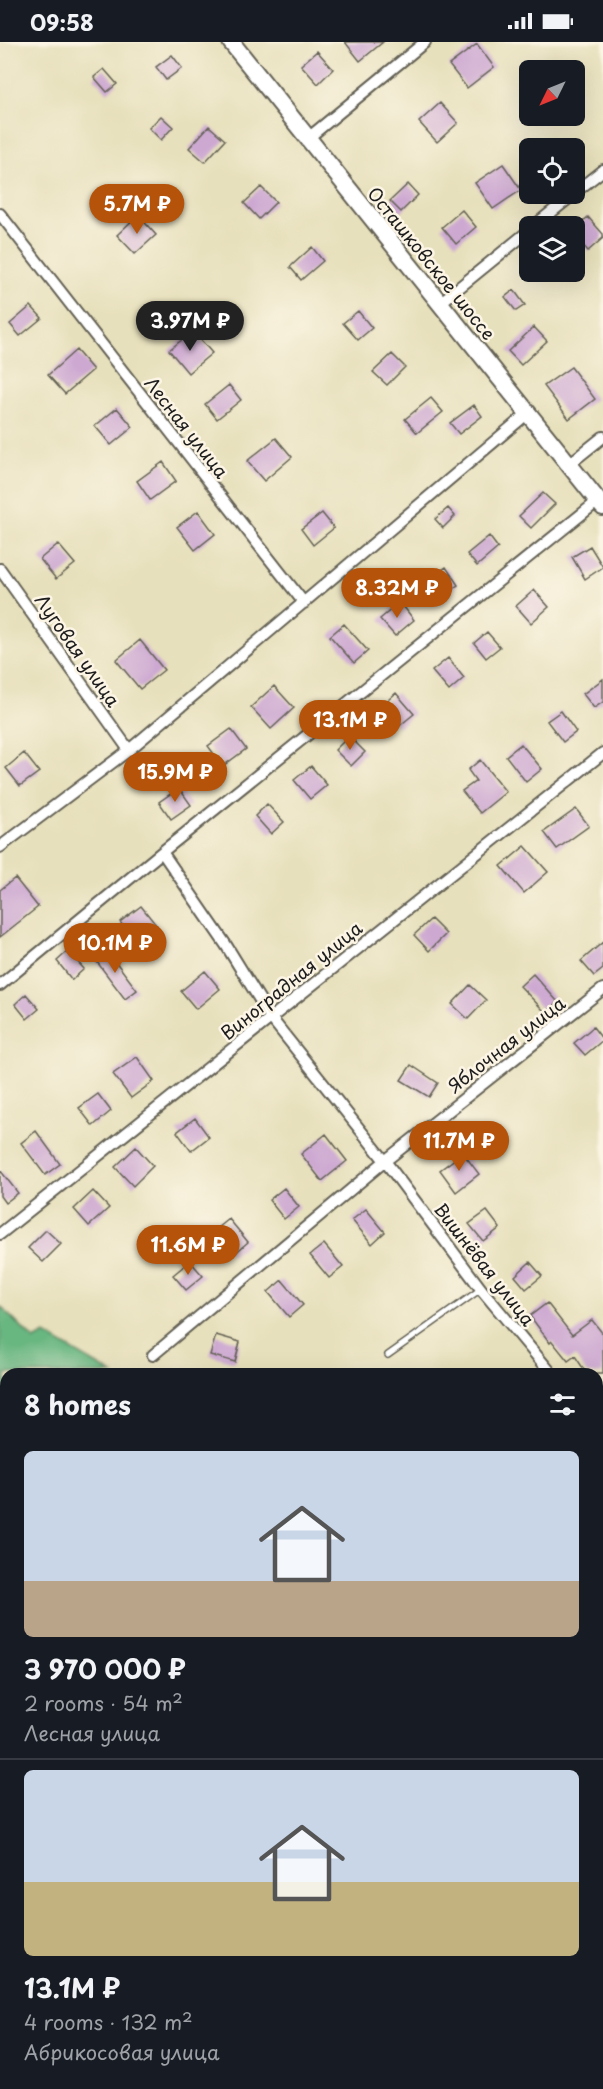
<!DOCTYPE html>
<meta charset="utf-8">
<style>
:root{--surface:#171b24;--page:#20242c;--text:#f1f3f6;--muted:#9ea1a6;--line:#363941;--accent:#b45309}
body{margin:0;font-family:"Playpen Sans",sans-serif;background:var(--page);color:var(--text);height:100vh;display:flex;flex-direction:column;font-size:22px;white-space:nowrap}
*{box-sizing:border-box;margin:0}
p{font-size:20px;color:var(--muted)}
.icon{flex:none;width:33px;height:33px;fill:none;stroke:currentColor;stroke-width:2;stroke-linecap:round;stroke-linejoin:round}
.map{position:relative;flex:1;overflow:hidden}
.side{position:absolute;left:0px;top:1326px;width:603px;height:722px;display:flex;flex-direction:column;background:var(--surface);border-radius:18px 18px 0 0;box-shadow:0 6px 24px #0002}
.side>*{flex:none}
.needle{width:39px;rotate:227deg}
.controls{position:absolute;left:519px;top:18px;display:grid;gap:12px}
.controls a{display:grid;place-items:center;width:66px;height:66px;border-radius:9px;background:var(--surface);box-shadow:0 6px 24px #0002;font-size:30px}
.price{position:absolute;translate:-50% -51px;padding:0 14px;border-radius:21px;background:var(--accent);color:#fff;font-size:20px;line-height:39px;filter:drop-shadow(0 2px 3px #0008)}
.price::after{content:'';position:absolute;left:50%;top:36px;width:18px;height:14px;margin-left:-9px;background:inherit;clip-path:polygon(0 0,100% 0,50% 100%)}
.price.selected{background:#222;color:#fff}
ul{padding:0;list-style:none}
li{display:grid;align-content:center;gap:12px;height:318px;padding:0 24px}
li+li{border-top:2px solid var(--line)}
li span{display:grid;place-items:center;height:186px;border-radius:9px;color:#555}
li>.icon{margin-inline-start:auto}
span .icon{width:108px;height:108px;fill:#fffc;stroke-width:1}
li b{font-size:26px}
h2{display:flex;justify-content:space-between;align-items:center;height:72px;padding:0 24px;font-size:26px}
.status{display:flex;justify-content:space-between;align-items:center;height:42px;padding:0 30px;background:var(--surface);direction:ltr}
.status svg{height:16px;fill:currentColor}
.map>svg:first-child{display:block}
.forest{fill:#68b680;stroke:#42694e;stroke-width:1.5}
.sand{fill:#eeda9e;stroke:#857b5d;stroke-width:1.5}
.water{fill:#5bb8d9;stroke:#3c6a7a;stroke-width:1.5}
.building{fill:#cda9d2}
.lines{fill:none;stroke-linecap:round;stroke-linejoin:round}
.lane-casing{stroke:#636154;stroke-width:8}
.street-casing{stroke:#636154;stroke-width:14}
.secondary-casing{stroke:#636154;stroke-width:20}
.path{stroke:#636154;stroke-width:2;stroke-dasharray:1.5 4.5;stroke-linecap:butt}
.lane{stroke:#fff;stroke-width:5}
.street{stroke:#fff;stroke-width:10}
.secondary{stroke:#fff;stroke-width:16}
.labels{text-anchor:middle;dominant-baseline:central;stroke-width:5;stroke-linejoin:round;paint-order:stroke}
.street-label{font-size:18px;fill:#1c1c1c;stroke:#fcf5e5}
</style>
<div class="status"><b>09:58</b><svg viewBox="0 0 49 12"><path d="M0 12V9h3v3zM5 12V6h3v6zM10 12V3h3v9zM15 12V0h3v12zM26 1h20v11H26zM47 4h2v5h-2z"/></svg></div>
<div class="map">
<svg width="603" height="2047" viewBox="0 0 603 2047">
<rect width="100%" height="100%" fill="#fcf5e5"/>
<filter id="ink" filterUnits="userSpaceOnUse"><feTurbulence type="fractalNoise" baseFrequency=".0167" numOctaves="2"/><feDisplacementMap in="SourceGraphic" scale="12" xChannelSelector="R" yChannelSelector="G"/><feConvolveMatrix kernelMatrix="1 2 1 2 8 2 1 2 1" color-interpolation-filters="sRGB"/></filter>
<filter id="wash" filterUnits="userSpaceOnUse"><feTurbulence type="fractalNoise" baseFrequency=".008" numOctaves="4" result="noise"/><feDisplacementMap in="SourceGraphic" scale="24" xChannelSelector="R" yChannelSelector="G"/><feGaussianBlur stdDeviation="1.35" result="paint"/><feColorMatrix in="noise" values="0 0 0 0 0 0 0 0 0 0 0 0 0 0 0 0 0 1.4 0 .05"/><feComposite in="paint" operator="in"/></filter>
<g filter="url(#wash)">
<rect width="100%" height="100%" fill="#e7e0bc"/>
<path class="forest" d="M0,1264L34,1298L45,1292L113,1332H6V1584L0,1583Z
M597,1506L603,1507V1725L597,1723Z
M0,1847L6,1848V1891L0,1890Z"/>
<path class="sand" d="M597,1927L603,1928V2047H435L413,2042H597Z"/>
<path class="water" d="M0,1583L6,1584V1794L0,1793Z
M597,1723L603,1725V1921L597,1920Z"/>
<g id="blocks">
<path class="building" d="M345,0H383L360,19Z
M477,2L494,25L467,46L449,23Z
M317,9L333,27L318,42L301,23Z
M172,13L182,26L166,38L156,25Z
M104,27L117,42L107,50L94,35Z
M440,61L458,81L437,100L419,80Z
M161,74L173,85L161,98L149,86Z
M209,84L225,98L205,120L189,106Z
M503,122L521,148L493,167L475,141Z
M408,142L418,153L401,170L390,159Z
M261,145L276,160L259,177L244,161Z
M462,168L476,185L456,202L442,185Z
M138,173L156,193L135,212L117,193Z
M588,175L603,192V196L588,209L574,193V187Z
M312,205L323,219L301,238L290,225Z
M514,248L525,263L516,269L505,255Z
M31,264L42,276L20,294L10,282Z
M358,269L372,286L358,298L343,281Z
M534,285L547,299L521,323L508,309Z
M193,289L212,311L188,331L169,308Z
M76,308L93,328L65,352L48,333Z
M392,312L405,325L387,343L373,330Z
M571,325L595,357L569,377L544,344Z
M229,343L241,358L217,377L205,362Z
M431,356L443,370L417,391L405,377Z
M474,363L482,374L459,392L450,381Z
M117,366L133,385L111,403L95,384Z
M276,396L292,415L264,439L247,419Z
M163,420L176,439L150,458L137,439Z
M543,451L555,462L531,486L519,474Z
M448,466L455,474L443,486L435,477Z
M198,469L215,492L195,508L177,485Z
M322,471L334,486L313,503L301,487Z
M489,494L498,506L477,524L467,512Z
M58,502L75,522L56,537L40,517Z
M590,504L603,525L585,537L572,515Z
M446,525L458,543L440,555L428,538Z
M534,548L549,565L531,581L516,564Z
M400,560L414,578L395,594L380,577Z
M344,582L368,609L354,621L330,594Z
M487,590L500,605L486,616L474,601Z
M140,598L164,628L140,647L116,618Z
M448,616L464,636L449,649L432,629Z
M603,637V660L594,666L583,652Z
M274,644L294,666L271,687L251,665Z
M396,651L414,672L398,685L381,664Z
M561,669L576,690L563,700L547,679Z
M231,687L246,707L223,724L208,704Z
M349,694L365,710L351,724L335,708Z
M521,702L542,727L526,740L506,714Z
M24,711L39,730L20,744L6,726Z
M480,718L506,750L480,771L462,749L476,739L468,728Z
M311,724L327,743L310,757L294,738Z
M179,746L191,763L171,777L159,760Z
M267,762L284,780L271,792L255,774Z
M576,767L589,784L557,807L544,790Z
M525,804L548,830L524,851L501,824Z
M15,836L38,865L0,895V848Z
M141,864L157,884L136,900L120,880Z
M431,877L446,892L429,909L414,893Z
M603,900V927L594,934L581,919Z
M106,907L137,948L125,957L94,916Z
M68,909L84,927L72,938L57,919Z
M205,929L220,947L196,967L181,949Z
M533,932L558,960L546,971L520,944Z
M470,943L486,958L468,977L452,962Z
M26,952L39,967L27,977L15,962Z
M593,985L603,998L585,1013L574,1001Z
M137,1015L154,1039L131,1056L113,1032Z
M411,1023L438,1041L429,1055L401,1038Z
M98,1052L111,1069L93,1084L79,1066Z
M195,1076L209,1095L191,1109L177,1090Z
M36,1089L60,1122L45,1133L21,1101Z
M326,1092L347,1119L322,1139L301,1112Z
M136,1105L153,1124L133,1144L115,1125Z
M463,1111L479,1132L456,1150L440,1128Z
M0,1128L18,1151L5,1161L0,1154Z
M284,1146L299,1165L284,1177L269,1158Z
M93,1149L109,1166L89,1184L74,1167Z
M366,1167L385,1190L372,1202L352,1178Z
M487,1169L500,1186L483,1199L469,1182Z
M229,1177L248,1200L232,1214L213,1190Z
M46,1188L61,1202L43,1220L28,1206Z
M324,1202L343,1225L329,1236L310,1213Z
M190,1219L203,1234L186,1248L173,1233Z
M530,1220L542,1234L526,1247L515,1234Z
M282,1238L303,1263L289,1275L268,1250Z
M547,1261L572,1293L592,1278L603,1292V1332H587L575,1314L568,1319L552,1299L550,1301L530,1274Z
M216,1293L240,1300L235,1320L210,1313Z"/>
</g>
</g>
<g filter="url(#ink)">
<use href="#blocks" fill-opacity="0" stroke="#636154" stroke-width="1.5"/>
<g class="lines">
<g class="lane-casing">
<path id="lane" d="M388,1313L481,1247"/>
</g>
<g class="street-casing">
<path id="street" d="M307,97L425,0
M574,151L603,128
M0,172L304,561
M534,184L574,152
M440,261L530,188
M568,423L603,395
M0,527L129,708
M0,805L129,708L528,371
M162,810L226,903L271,976L385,1119L481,1247L552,1332
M0,943L162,810L598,459
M0,1192L603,711
M153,1313L385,1119L603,947
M597,1387L603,1395"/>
</g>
<g class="secondary-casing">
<path id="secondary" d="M231,0L603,465"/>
</g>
<path class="path" d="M0,1371L6,1373
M597,1557L603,1558
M597,1626L603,1627
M0,1813L6,1814
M0,1894H6
M0,1906L6,1911
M597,1935L603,1936
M597,2007L603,2008
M396,2042L416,2047
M409,2045L418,2042"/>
<use href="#lane" class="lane"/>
<use href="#street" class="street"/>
<use href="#secondary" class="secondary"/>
</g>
</g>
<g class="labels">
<g class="street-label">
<text transform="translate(432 221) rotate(51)">Осташковское шоссе</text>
<text transform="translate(187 385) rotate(52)">Лесная улица</text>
<text transform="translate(78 608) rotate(55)">Луговая улица</text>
<text transform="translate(291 938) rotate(-39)">Виноградная улица</text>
<text transform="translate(506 1002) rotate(-38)">Яблочная улица</text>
<text transform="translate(485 1222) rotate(52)">Вишнёвая улица</text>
</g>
</g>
</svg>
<div class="controls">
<a><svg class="needle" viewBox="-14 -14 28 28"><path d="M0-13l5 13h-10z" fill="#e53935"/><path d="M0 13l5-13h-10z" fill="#9ea1a6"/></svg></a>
<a><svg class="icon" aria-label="locate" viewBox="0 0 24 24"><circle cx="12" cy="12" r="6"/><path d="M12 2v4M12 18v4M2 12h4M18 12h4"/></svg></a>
<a><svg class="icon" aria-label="layers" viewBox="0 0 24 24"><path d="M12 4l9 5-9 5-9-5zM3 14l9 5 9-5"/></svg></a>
</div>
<b class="price" style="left:137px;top:193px">5.7M ₽</b>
<b class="price selected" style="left:190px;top:310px">3.97M ₽</b>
<b class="price" style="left:397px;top:577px">8.32M ₽</b>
<b class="price" style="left:350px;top:709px">13.1M ₽</b>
<b class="price" style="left:175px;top:761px">15.9M ₽</b>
<b class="price" style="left:115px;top:932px">10.1M ₽</b>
<b class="price" style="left:459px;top:1130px">11.7M ₽</b>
<b class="price" style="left:188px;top:1234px">11.6M ₽</b>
<section class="side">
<h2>8 homes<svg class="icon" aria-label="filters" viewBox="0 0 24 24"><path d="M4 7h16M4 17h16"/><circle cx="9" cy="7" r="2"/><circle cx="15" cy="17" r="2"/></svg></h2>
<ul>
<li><span style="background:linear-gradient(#c9d6e8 70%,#b9a48a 0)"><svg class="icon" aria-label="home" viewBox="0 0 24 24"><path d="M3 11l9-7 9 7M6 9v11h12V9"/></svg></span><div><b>3 970 000 ₽</b><p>2 rooms · 54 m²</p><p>Лесная улица</p></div></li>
<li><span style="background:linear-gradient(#c9d6e8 60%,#c2b280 0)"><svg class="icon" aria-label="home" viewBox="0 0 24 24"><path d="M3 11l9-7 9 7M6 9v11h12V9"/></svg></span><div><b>13.1M ₽</b><p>4 rooms · 132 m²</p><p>Абрикосовая улица</p></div></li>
</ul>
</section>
</div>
